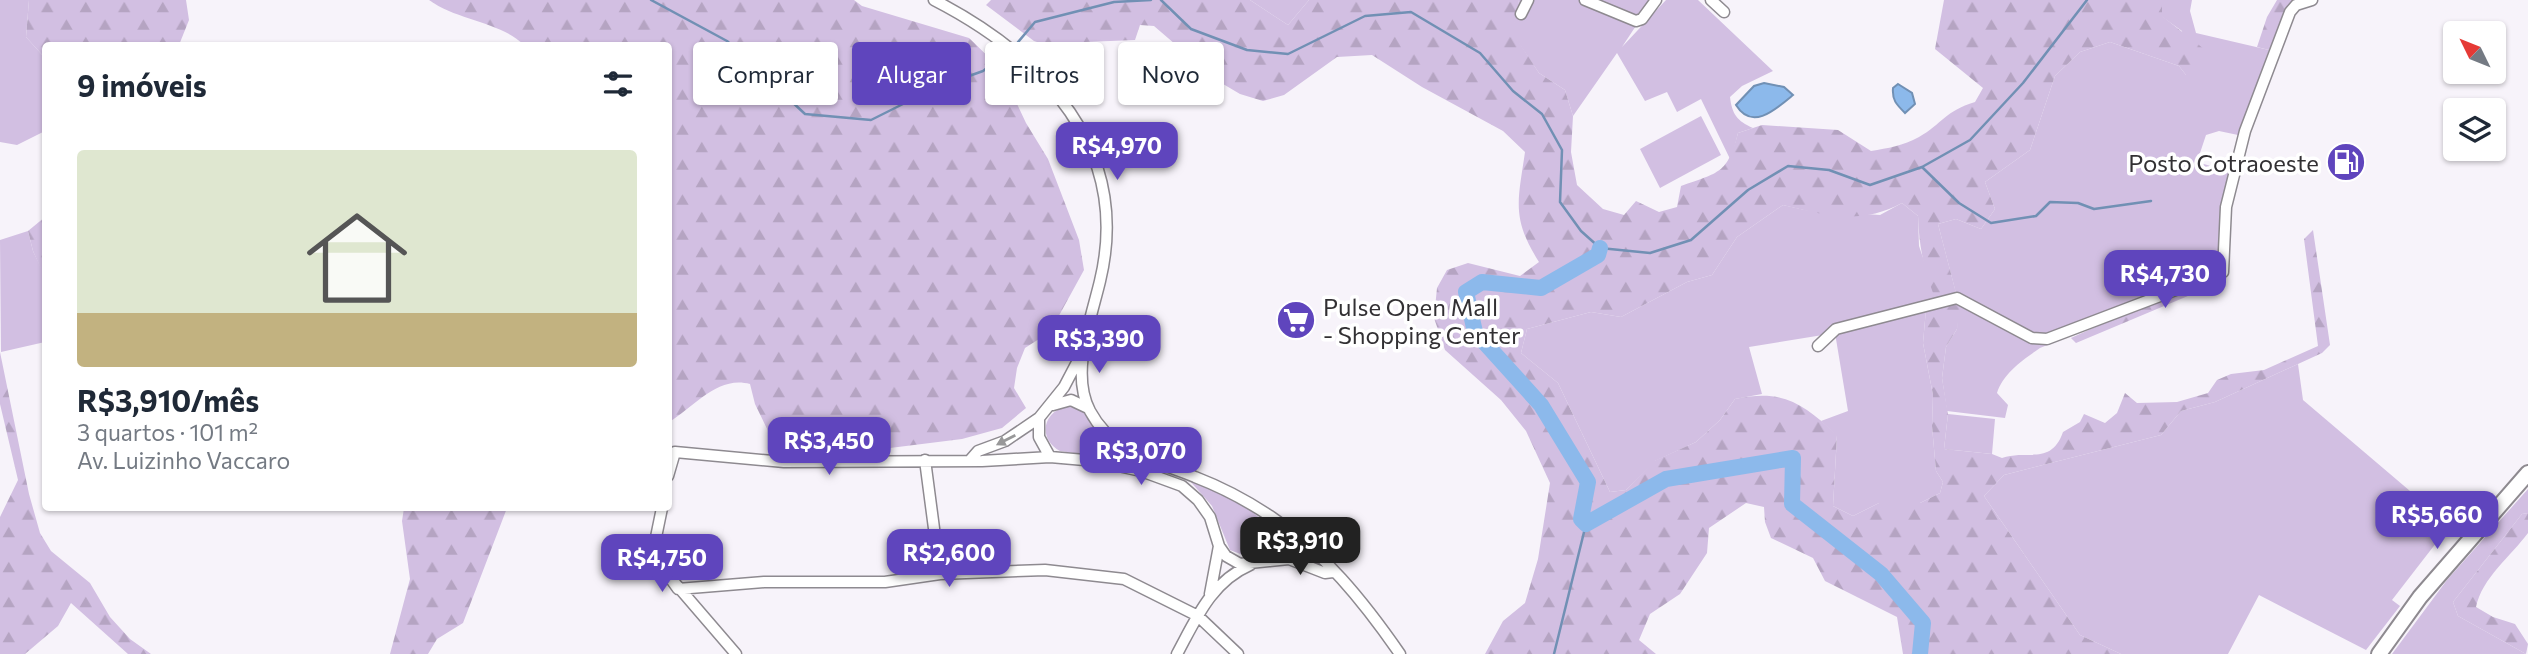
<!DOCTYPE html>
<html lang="pt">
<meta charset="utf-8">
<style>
:root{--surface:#fff;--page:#f6f6f7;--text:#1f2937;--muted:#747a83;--line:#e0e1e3;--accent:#5f45bd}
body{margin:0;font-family:Commissioner,sans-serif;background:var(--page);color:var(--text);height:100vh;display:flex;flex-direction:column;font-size:26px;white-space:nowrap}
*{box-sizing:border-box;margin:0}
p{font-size:23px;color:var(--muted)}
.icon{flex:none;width:38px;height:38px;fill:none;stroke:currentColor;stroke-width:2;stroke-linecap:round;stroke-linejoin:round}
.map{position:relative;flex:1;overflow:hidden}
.details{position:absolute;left:42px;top:42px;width:630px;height:469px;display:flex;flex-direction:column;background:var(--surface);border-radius:7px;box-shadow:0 2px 5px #0004}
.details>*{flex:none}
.hud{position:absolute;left:693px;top:42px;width:665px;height:63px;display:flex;gap:14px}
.needle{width:46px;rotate:313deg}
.controls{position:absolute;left:2443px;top:21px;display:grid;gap:14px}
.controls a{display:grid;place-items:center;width:63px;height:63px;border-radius:7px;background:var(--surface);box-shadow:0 2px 5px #0004;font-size:35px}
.price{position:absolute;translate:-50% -60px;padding:0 16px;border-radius:14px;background:var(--accent);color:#fff;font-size:23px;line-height:46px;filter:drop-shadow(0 2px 4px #0008)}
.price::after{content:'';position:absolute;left:50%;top:42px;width:21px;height:16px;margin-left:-10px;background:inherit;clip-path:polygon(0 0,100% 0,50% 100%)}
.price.on{background:#222;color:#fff}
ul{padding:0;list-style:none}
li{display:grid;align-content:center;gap:14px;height:371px;padding:0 35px}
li+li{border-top:2px solid var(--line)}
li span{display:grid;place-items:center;height:217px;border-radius:7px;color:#555}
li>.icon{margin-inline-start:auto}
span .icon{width:126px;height:126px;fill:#fffc;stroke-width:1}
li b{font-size:30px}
h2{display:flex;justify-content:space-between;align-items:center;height:84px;padding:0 35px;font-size:30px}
.pill{padding:0 24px;border-radius:7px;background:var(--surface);box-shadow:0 2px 5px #0004;font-size:24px;line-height:63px}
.pill.on{background:var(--accent);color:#fff}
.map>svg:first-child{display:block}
.grass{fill:#d2bfe2}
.forest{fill:url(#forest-firs);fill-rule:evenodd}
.water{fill:#8cb9eb;stroke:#7190b4;stroke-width:2}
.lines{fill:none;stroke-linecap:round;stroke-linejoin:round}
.stream{stroke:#7190b4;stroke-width:2.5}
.river{stroke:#8cb9eb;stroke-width:16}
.street-casing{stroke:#8e8a90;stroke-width:13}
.secondary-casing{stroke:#8e8a90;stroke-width:18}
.street{stroke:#fff;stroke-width:10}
.secondary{stroke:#fff;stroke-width:14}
.oneway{fill:#989899}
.labels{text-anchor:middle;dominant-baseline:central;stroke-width:7;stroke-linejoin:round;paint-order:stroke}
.poi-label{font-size:24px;fill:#323033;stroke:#fff;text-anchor:end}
</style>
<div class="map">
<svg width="2528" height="654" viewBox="0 0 2528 654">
<defs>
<pattern id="forest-firs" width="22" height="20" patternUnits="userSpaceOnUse" patternTransform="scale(1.75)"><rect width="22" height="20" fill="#d2bfe2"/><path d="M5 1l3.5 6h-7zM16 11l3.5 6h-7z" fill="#b5a4c2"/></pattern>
</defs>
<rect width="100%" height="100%" fill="#f7f3fa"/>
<path class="grass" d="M0,0H29L26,37L45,58V131L17,145L0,142Z
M1250,0H1309L1288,25Z
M1519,0H1653L1622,47L1666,0H1698L1773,71L1742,86L1730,97C1732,114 1737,121 1753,128L1738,133L1731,161L1701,99L1677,112L1667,92L1645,101L1617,53L1573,116L1565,90L1539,73L1512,33Z
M2162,0H2192L2190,11L2196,33L2269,50L2238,135L2219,131L2206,135L2197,162L2231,172L2227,272L2040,348C2024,359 2003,373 1997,393L2008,405L2005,418L1947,411L1942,378L1946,347L1957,329L1958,301L1938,224L1956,219L1981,229L1995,209L1985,182L2030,150L2055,76L2080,52L2110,42L2179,66L2186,75L2182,31L2161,16Z
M1701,116L1721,155L1660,188L1640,149Z
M1902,203L1918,216L1919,246L1939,305L1926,309L1923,343L1933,395L1932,426L1936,471L1943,482L1940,493L1920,503H1879L1853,516L1833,506L1837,436L1821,421L1848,411L1835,333L1749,347L1762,394L1735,399L1720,420L1696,442L1655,461L1626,490L1610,492L1558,383L1521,353L1527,329L1591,312L1621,317L1687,282L1712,275L1737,237L1783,205L1805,210L1880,215Z
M28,231L33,251L46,278L45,342L1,352L0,240Z
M2298,364L2303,400L2450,525L2392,600L2400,606L2366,650L2259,595L2228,654H2121L2080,635L1984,496L2004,475L2161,435L2181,411L2215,402Z
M1067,406L1082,410L1101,436L1129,461L1060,451C1038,439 1042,412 1067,406Z
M1948,414L1995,419L1992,454L1944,449Z
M1190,481C1211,490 1275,512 1268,541C1265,550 1257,555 1248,557L1230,550L1212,506Z
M2528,489V513L2522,514L2453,602L2458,616L2526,654H2392L2447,580Z"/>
<path class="forest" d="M29,0H186L189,20L179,45L46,46L45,58L26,37Z
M429,0H854L862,6L969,38L1000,68L1026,123L1048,159L1079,240L1084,270L1050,332L1025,348L1017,368L1014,388L1026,408L1002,428L962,439L882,449L804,447L770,435L755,404L750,384C718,375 694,407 669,422L668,46L524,45C499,21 458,21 429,0Z
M991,0H1250L1288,25L1309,0H1519L1513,33L1539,73L1565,90L1573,116L1571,152L1577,185L1603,209L1624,215L1636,201L1659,212L1677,207L1681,186C1720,172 1727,174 1738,133L1762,125L1838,130L1871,151C1888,148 1903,146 1919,137C1942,124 1945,111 1975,102L1983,88L1935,49L1944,0H2162V16L2204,49L2203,66L2186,75L2179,66L2110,42L2080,52L2055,76L2030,150L1985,182L1995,209L1981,229L1956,219L1938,224L1960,308L1957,329L1946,347L1942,378L1948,414L1944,449L1992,454L2002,458C2027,449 2051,466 2063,432L2080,422L2084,414L2105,423L2117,413L2125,393L2137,403L2177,402L2208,393L2217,380L2231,374L2264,370L2318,346L2304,239L2313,230L2330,345L2322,353L2215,402L2181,411L2161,435L2004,475L1984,496L2080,635L2121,654H1903L1897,617L1825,581L1813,558L1771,538L1765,522L1764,507L1746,503L1709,528L1707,553L1680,594L1650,614L1639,640L1656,654H1485L1503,621L1525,603L1538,559L1550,483L1526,431L1501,400L1445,350L1434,318L1437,288L1447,270L1468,263L1520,276L1539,262C1511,218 1518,201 1525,152L1503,131L1422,87L1372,55L1337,57L1284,95L1263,101L1240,94L1218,81L1154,26L1140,25L1135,40L1061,43L1055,48L1034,41L986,5ZM1902,203L1918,216C1919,249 1925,275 1938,305L1926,309L1923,343L1933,395L1932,426L1936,471L1943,482L1940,493L1920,503H1879L1853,516L1833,506L1837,435C1802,403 1783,389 1735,399L1720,420L1696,442L1654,461L1626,490L1610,492L1558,383L1521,353L1527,329L1591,312L1621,317L1687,282L1712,275L1737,237L1783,205C1827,216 1861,225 1902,203Z
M2277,0H2304L2292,5L2269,50L2257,47L2267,17Z
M45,217V278L33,251L28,231Z
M2227,272L2226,280L2076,343L2071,338L2157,299Z
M0,352L29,494L40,533L51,551L90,583L110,617L130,639L151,654H128L71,603L58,626L25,654H0V517L18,480L0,404Z
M404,508H507L463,623L437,639L428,654H390L410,579L402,521Z
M2528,513V533C2511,556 2482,578 2476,607L2493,617L2515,624L2528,644L2526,654L2458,616L2453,602L2522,514Z"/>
<path class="water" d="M1764,83L1784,87L1793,95C1775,110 1752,131 1736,105L1754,86Z
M1898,84L1912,93L1915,104L1905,113C1896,104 1892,100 1893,88Z"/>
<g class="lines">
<path class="stream" d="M651,0L727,41L805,114L871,120L933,89L983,71L1008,52
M1161,0L1191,29L1247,50L1288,54L1365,16L1411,12L1480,53L1513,91L1542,114L1562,150L1560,202L1581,231L1600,248L1650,253L1691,240L1748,190L1788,166L1829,170L1870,185L1922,167L1970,140L2023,83L2087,0
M1013,48L1035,22L1114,2L1151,0
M1922,167L1959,203L1991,223L2036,216L2050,202L2078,203L2094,209L2151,201
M1554,654L1586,524"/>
<path class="river" d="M1600,248L1598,255L1541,288L1482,282L1466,292L1475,332L1541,405L1588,482L1581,519L1586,524L1666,479L1793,458L1792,504L1881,574L1923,623L1920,654"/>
<g class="street-casing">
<path id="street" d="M934,0C1043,56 1132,149 1100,281C1091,319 1070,374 1090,411C1113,454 1154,460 1195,477C1221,487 1246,500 1270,516C1323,551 1364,602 1400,654
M1585,0L1636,21L1642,19L1656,0
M1711,0L1724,12
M1521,14L1528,0
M1818,346L1836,329L1957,298L2032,338L2047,339L2223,272L2226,207L2245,131L2290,12L2296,5L2312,0
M1053,405L1071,400L1088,408
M1039,418V437L1050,457
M971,459L978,451L1005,441L1039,418L1064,387L1085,347
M925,460L940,574
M668,476L675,452L784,462L982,461L1050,457L1096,461L1141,471L1182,486L1198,500L1210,517L1219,546L1210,594
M662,508L655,542L668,575L736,654
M1219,546L1226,556L1240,564L1289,559L1325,573L1333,572
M1260,561C1274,549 1278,534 1271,517
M668,575L678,589L764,582H885L940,574L1045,570L1124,579L1198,616L1238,654
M1177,654C1196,619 1211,582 1250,565"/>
</g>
<g class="secondary-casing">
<path id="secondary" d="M2379,654L2420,597L2528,473"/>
</g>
<use href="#street" class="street"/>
<use href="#secondary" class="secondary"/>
</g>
<defs><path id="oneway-solid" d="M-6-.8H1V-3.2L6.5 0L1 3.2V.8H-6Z" transform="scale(1.75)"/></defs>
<use class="oneway" href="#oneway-solid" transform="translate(1006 440) rotate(153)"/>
<defs>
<g id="fuel-disc" transform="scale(2.0125)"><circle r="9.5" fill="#5f45bd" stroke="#fff"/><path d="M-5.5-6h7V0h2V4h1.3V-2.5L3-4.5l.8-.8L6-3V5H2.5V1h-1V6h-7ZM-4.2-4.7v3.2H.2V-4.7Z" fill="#fff"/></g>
<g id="supermarket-disc" transform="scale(2.0125)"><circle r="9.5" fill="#5f45bd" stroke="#fff"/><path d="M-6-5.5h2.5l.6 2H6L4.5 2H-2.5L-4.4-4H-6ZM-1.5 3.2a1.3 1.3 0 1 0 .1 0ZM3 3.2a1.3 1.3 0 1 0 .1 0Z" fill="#fff"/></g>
</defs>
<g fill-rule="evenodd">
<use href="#fuel-disc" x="2346" y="162"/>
<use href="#supermarket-disc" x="1296" y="320"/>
</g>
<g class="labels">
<g class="poi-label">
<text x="2319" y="162">Posto Cotraoeste</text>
<text x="1323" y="306" text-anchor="start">Pulse Open Mall<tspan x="1323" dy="28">- Shopping Center</tspan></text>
</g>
</g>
</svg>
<div class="controls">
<a><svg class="needle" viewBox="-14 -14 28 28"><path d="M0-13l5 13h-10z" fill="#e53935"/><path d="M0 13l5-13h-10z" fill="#747a83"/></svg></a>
<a><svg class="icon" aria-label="layers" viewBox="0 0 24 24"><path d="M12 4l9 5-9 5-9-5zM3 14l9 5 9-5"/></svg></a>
</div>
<b class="price" style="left:1117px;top:182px">R$4,970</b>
<b class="price" style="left:2165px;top:310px">R$4,730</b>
<b class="price" style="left:1099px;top:375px">R$3,390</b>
<b class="price" style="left:829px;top:477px">R$3,450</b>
<b class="price" style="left:1141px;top:487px">R$3,070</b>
<b class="price" style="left:2437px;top:551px">R$5,660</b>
<b class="price on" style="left:1300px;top:577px">R$3,910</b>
<b class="price" style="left:949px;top:589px">R$2,600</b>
<b class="price" style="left:662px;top:594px">R$4,750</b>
<div class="hud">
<a class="pill">Comprar</a>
<a class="pill on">Alugar</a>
<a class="pill">Filtros</a>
<a class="pill">Novo</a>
</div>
<section class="details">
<h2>9 imóveis<svg class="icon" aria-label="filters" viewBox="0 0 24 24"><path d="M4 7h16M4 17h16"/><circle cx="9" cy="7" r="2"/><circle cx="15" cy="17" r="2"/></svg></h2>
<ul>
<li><span style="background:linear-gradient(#dfe7d0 75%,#c2b280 0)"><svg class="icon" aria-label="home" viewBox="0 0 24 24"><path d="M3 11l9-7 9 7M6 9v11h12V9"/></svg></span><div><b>R$3,910/mês</b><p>3 quartos · 101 m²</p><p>Av. Luizinho Vaccaro</p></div></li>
</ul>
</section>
</div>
